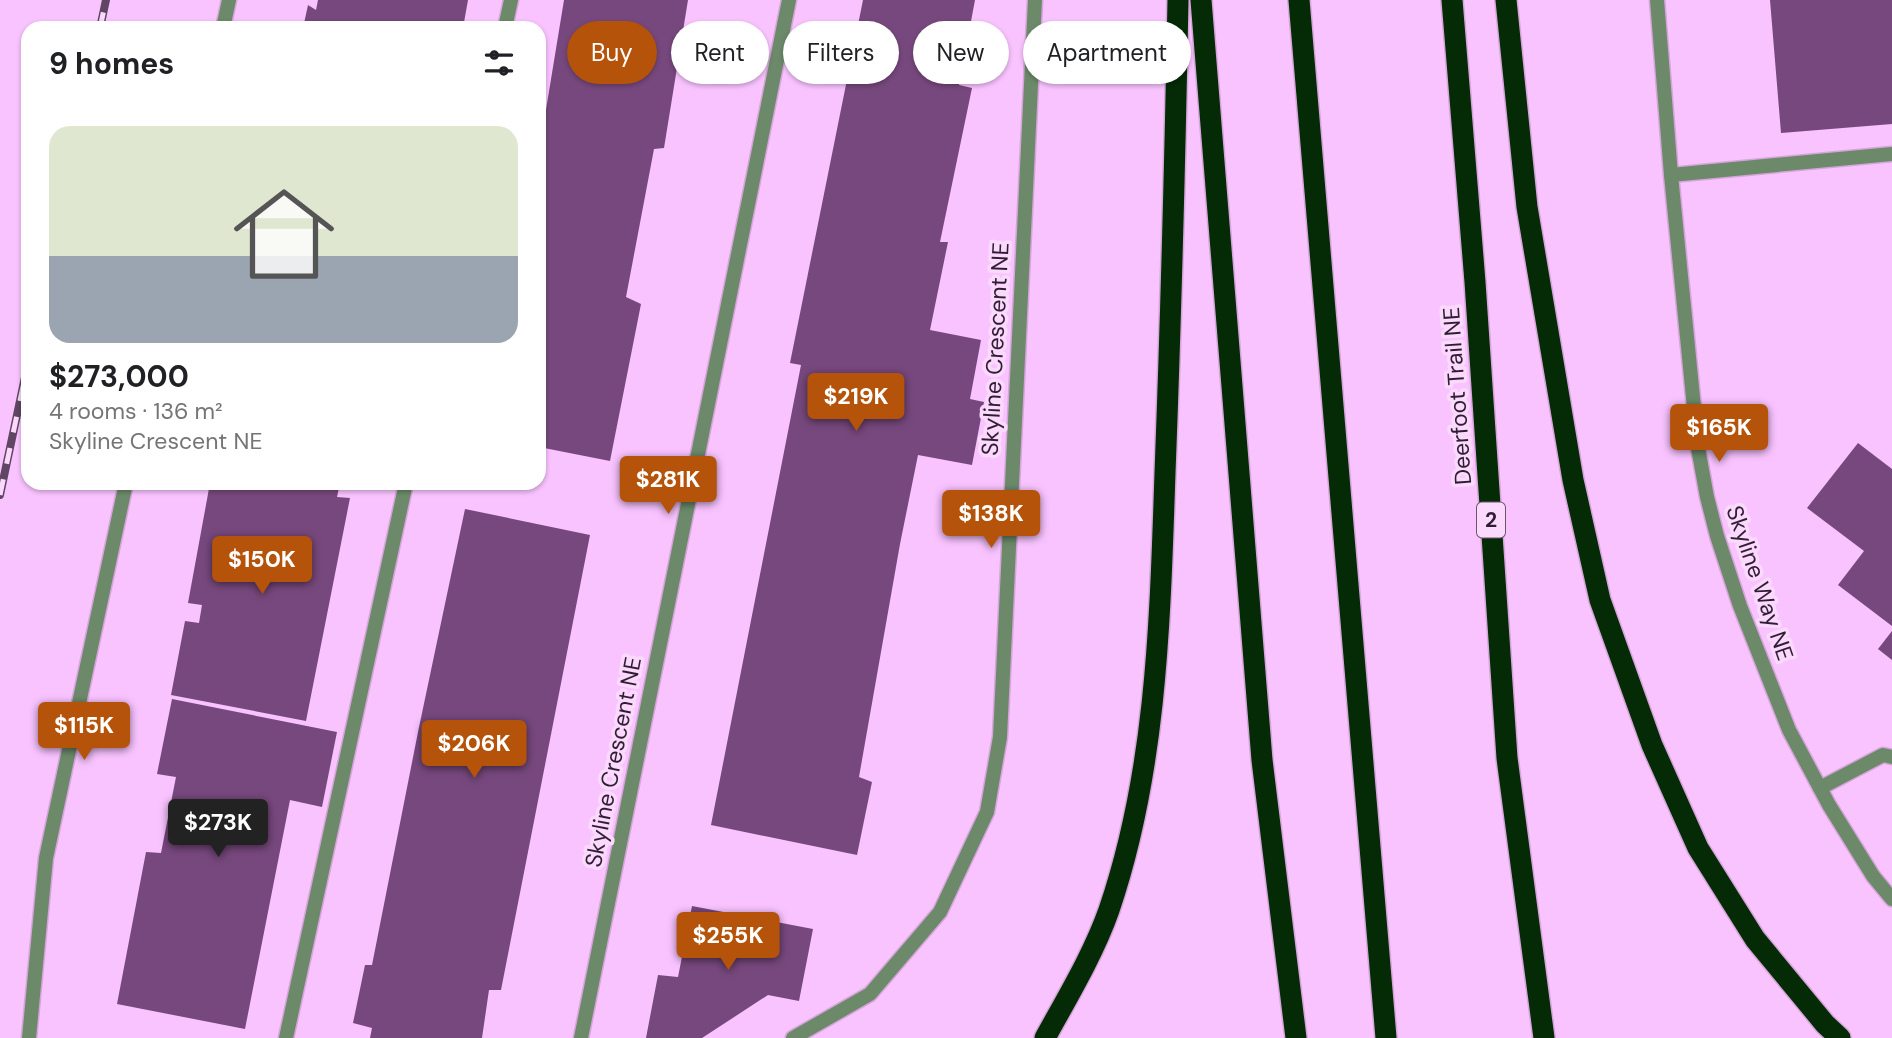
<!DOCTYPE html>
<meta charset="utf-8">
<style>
:root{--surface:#fff;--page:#f6f6f6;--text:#202124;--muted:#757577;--accent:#b45309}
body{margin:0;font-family:"DM Sans",sans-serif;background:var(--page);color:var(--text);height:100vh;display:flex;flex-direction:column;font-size:26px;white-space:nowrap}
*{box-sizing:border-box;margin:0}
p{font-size:23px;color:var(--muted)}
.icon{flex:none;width:38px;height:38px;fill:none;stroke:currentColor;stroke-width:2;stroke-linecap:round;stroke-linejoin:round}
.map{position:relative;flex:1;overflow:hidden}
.panel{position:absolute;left:21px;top:21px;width:525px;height:469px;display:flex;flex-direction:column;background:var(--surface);border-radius:21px;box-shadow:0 2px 5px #0004}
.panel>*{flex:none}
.top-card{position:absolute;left:567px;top:21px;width:665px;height:63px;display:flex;gap:14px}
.price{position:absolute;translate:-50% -60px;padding:0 16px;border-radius:7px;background:var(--accent);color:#fff;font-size:23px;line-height:46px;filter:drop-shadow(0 2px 4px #0008)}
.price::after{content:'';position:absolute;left:50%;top:42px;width:21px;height:16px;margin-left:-10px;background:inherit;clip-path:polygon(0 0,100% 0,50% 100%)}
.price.selected{background:#222;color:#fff}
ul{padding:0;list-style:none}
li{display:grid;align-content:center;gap:14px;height:371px;padding:0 28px}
li span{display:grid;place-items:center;height:217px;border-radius:21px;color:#555}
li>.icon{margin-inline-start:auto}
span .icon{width:126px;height:126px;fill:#fffc;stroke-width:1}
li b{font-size:30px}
h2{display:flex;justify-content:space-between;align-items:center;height:84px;padding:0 28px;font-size:30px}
.tag{padding:0 24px;border-radius:32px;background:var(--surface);box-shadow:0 2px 5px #0004;font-size:24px;line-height:63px}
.tag.selected{background:var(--accent);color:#fff}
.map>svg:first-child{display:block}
.building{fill:#77487d}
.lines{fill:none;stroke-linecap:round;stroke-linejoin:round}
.service-casing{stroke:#d5a5da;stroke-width:17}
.minor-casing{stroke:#d5a5da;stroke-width:17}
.motorway-casing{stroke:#d5a5da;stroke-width:24}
.service{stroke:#6c8a6a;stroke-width:14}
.minor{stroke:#6c8a6a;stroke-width:14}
.motorway{stroke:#042b05;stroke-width:21}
.rail-casing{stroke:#614564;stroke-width:8}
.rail{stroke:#fad9fd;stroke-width:5;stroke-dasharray:16;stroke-linecap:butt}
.labels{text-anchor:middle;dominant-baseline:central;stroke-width:7;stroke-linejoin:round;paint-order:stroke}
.shield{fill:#fad9fd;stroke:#6d5570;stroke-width:2}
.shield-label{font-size:21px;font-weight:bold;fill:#311d33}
.street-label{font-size:23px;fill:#311d33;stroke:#fad9fd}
</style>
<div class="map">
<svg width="1892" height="1038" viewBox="0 0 1892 1038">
<rect width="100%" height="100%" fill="#f9c3ff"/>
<path class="building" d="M318,0H468L463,28H303L308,5L316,10Z
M564,0H688L664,148L654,149L626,297L641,304L610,461L539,447V127L543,128Z
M863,0H975L959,85L972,88L940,242H948L930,330L981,340L970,399L984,402L972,465L918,455L900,544L859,777L872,782L857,855L711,825L801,365L790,363Z
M1770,0H1892V124L1781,133Z
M1858,443L1892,469V626L1838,585L1864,551L1807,508Z
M210,483H340L337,497L350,498L306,721L171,695L185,621L199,623L202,605L188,603Z
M465,509L590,535L501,990H489L482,1038H370L372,1028L353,1023L365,965H372L418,732Z
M1892,631V660L1878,649Z
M172,699L337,732L322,807L290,800L245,1029L117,1004L146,852L161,853L176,777L157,774Z
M692,906L813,929L799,1001L768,995L702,1038H646L658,975L678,977Z"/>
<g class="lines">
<g class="service-casing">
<path id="service" d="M1671,175L1892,154
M1820,788L1883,755L1892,757"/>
</g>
<g class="minor-casing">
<path id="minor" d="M1657,0L1671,175L1698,448L1707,497L1717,536L1740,606L1789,730L1829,805L1873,876L1892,899
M223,28L229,0
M505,28L511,0
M29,1038L46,858L126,483
M286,1038L406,483
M581,1038L789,0
M793,1038L870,994L940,912L987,812L1000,737L1035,0"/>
</g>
<g class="motorway-casing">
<path id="motorway" d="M1201,0L1262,760L1296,1038
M1299,0L1386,1038
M1452,0L1475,282L1507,758L1544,1038
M1506,0L1527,207L1573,480L1600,600L1652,745L1698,848L1755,939L1825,1024L1840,1038
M1045,1038C1067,998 1094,953 1109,910C1157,769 1160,620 1165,473C1171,316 1175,158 1178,0"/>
</g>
<use href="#service" class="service"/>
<use href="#minor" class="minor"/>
<use href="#motorway" class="motorway"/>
<g class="rail-casing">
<path id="rail" d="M100,28L106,0
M0,495L28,363"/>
</g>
<use href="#rail" class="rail"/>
</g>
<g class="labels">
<rect class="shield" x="1477" y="502.5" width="28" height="35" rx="5"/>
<g class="shield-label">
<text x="1491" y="520">2</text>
</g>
<g class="street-label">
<text transform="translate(995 349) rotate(-87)">Skyline Crescent NE</text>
<text transform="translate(1457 396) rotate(-94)">Deerfoot Trail NE</text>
<text transform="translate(1760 583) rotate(71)">Skyline Way NE</text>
<text transform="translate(613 762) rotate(-79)">Skyline Crescent NE</text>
</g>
</g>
</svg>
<b class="price" style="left:856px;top:433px">$219K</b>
<b class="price" style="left:1719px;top:464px">$165K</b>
<b class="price" style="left:668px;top:516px">$281K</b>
<b class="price" style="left:991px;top:550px">$138K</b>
<b class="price" style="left:262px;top:596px">$150K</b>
<b class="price" style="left:84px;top:762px">$115K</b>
<b class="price" style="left:474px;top:780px">$206K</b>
<b class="price selected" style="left:218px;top:859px">$273K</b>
<b class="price" style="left:728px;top:972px">$255K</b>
<div class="top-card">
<a class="tag selected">Buy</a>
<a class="tag">Rent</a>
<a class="tag">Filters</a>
<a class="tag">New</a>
<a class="tag">Apartment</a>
</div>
<section class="panel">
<h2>9 homes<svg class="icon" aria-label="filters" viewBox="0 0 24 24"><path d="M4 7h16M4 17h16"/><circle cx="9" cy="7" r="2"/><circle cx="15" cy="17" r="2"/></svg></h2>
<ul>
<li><span style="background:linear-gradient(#dfe7d0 60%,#9aa5b1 0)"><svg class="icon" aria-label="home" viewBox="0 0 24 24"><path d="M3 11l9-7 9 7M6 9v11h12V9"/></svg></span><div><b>$273,000</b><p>4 rooms · 136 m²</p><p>Skyline Crescent NE</p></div></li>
</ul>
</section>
</div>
